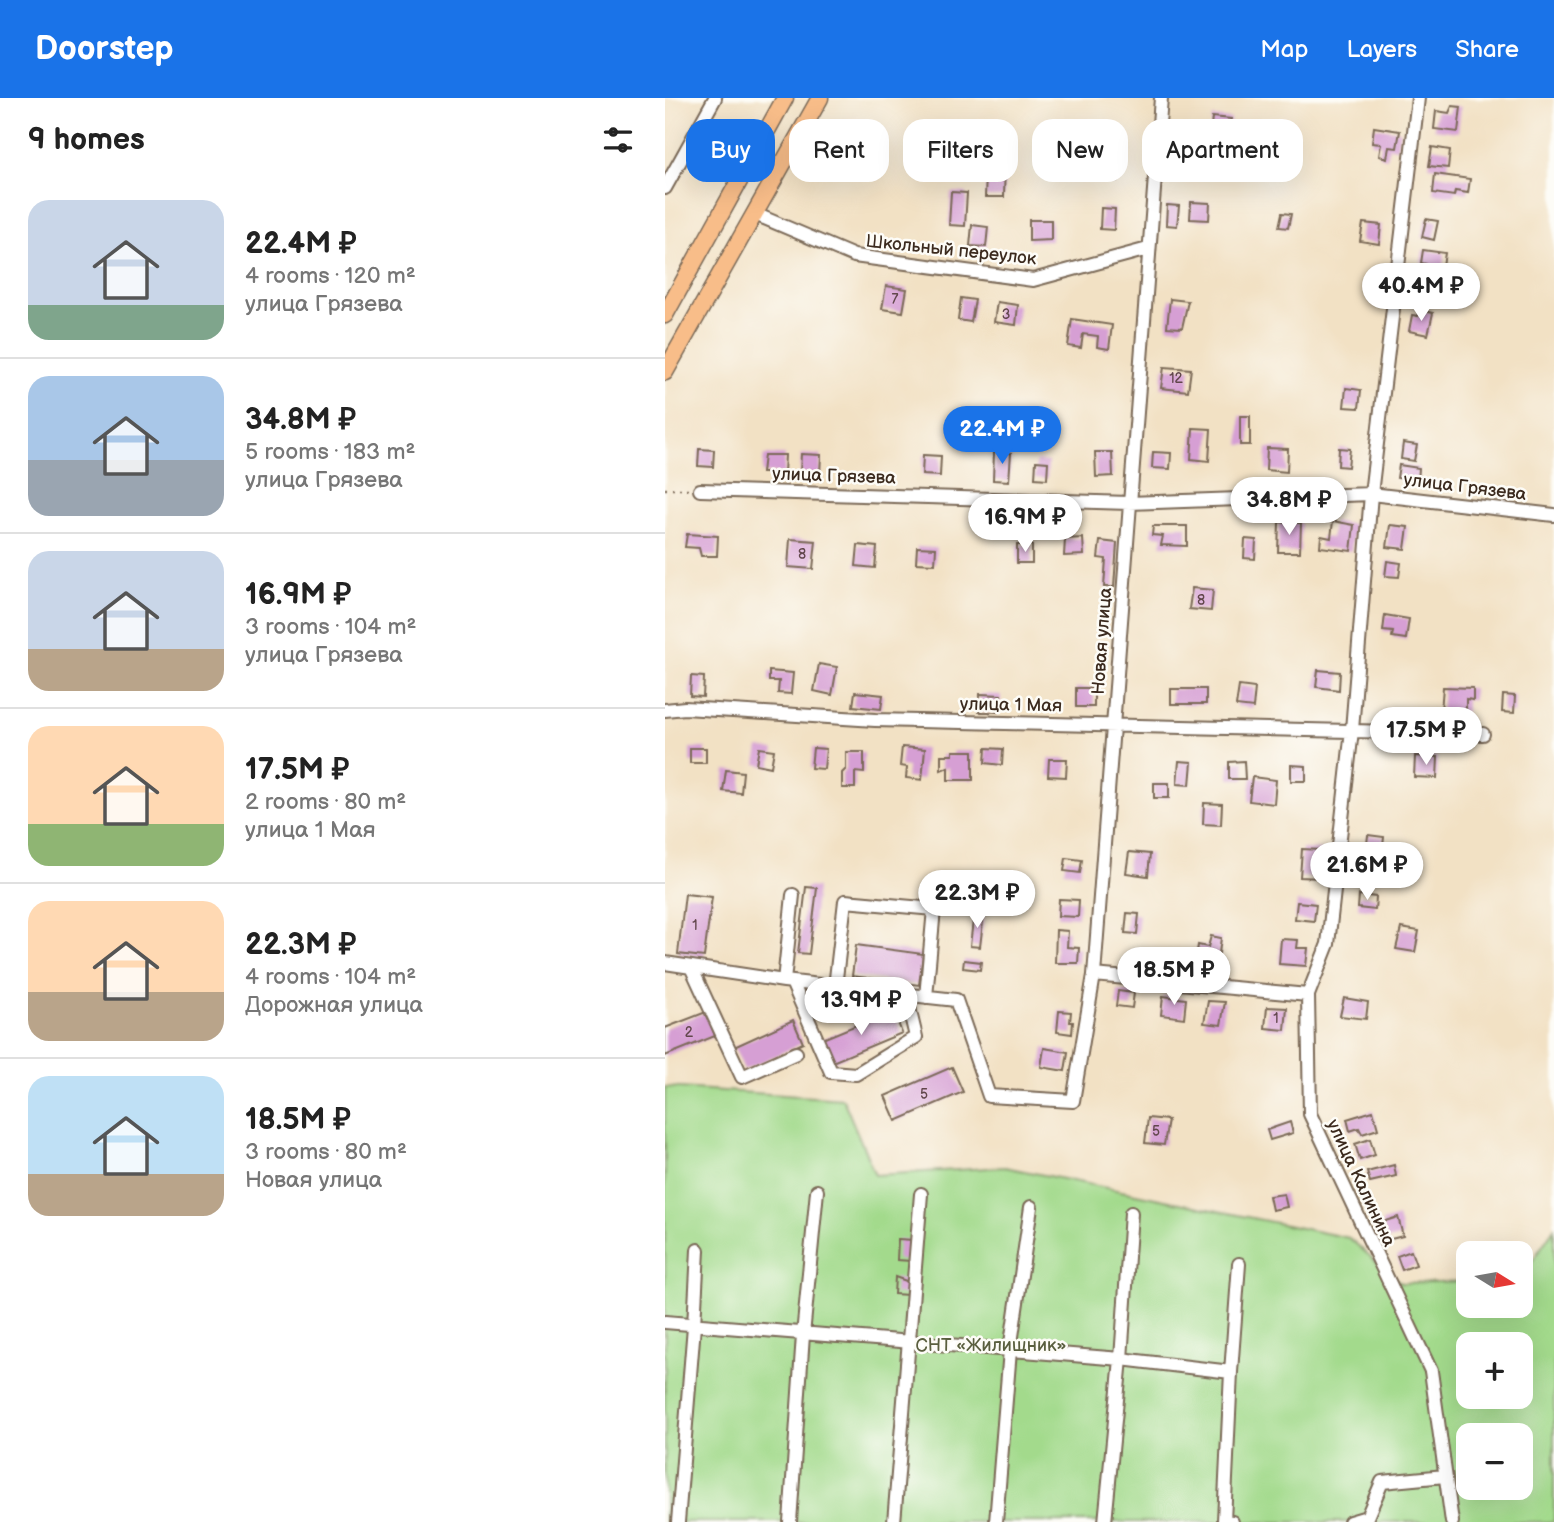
<!DOCTYPE html>
<meta charset="utf-8">
<style>
:root{--surface:#fff;--page:#f6f6f6;--text:#222;--muted:#767676;--line:#e0e0e0;--accent:#1a73e8}
body{margin:0;font-family:"Balsamiq Sans",sans-serif;background:var(--page);color:var(--text);height:100vh;display:flex;flex-direction:column;font-size:26px;white-space:nowrap}
*{box-sizing:border-box;margin:0}
p{font-size:23px;color:var(--muted)}
.icon{flex:none;width:38px;height:38px;fill:none;stroke:currentColor;stroke-width:2;stroke-linecap:round;stroke-linejoin:round}
.map{position:relative;flex:1;overflow:hidden}
.sheet{display:flex;flex-direction:column;background:var(--surface);width:665px}
.sheet>*{flex:none}
.guide{position:absolute;left:21px;top:21px;width:665px;height:63px;display:flex;gap:14px}
.needle{width:46px;rotate:101deg}
.tools{position:absolute;left:791px;top:1143px;display:grid;gap:14px}
.tools a{display:grid;place-items:center;width:77px;height:77px;border-radius:14px;background:var(--surface);box-shadow:0 7px 28px #0002;font-size:35px}
.price{position:absolute;translate:-50% -60px;padding:0 16px;border-radius:24px;background:#fff;color:#222;font-size:23px;line-height:46px;filter:drop-shadow(0 2px 4px #0008)}
.price::after{content:'';position:absolute;left:50%;top:42px;width:21px;height:16px;margin-left:-10px;background:inherit;clip-path:polygon(0 0,100% 0,50% 100%)}
.price.active{background:var(--accent);color:#fff}
ul{padding:0;list-style:none}
li{display:flex;align-items:center;gap:21px;height:175px;padding:0 28px}
li+li{border-top:2px solid var(--line)}
li span{display:grid;place-items:center;flex:none;width:196px;height:140px;border-radius:21px;color:#555}
li>.icon{margin-inline-start:auto}
span .icon{width:84px;height:84px;fill:#fffc;stroke-width:1}
li b{font-size:30px}
h2{display:flex;justify-content:space-between;align-items:center;height:84px;padding:0 28px;font-size:30px}
.pill{padding:0 24px;border-radius:21px;background:var(--surface);box-shadow:0 7px 28px #0002;font-size:24px;line-height:63px}
.pill.active{background:var(--accent);color:#fff}
header{display:flex;align-items:center;gap:42px;box-sizing:border-box;height:98px;padding:0 35px;background:var(--accent);color:#fff}
header strong{font-size:33px}
nav{display:flex;gap:38px;margin-inline-start:auto;font-size:24px}
main{display:flex;flex:1;min-height:0}
.map>svg:first-child{display:block}
.green{fill:#a3da8c;stroke:#6f8255;stroke-width:2;fill-rule:evenodd}
.building{fill:#d69fd4}
.lines{fill:none;stroke-linecap:round;stroke-linejoin:round}
.minor-casing{stroke:#7b6a58;stroke-width:16}
.major-casing{stroke:#7b6a58;stroke-width:19}
.path{stroke:#7b6a58;stroke-width:2.5;stroke-dasharray:2 5;stroke-linecap:butt}
.minor{stroke:#fff;stroke-width:12}
.major{stroke:#f8bd89;stroke-width:16}
.labels{text-anchor:middle;dominant-baseline:central;stroke-width:5;stroke-linejoin:round;paint-order:stroke}
.number-label{font-size:14px;fill:#62474c}
.street-label{font-size:18px;fill:#3b2a1e;stroke:#fdfcf7}
.park-label{font-size:18px;fill:#5a5f3f;stroke:#fdfcf7}
</style>
<header>
<strong>Doorstep</strong>
<nav><a>Map</a><a>Layers</a><a>Share</a></nav>
</header>
<main>
<section class="sheet">
<h2>9 homes<svg class="icon" aria-label="filters" viewBox="0 0 24 24"><path d="M4 7h16M4 17h16"/><circle cx="9" cy="7" r="2"/><circle cx="15" cy="17" r="2"/></svg></h2>
<ul>
<li><span style="background:linear-gradient(#c9d6e8 75%,#7fa58c 0)"><svg class="icon" aria-label="home" viewBox="0 0 24 24"><path d="M3 11l9-7 9 7M6 9v11h12V9"/></svg></span><div><b>22.4M ₽</b><p>4 rooms · 120 m²</p><p>улица Грязева</p></div></li>
<li><span style="background:linear-gradient(#a9c7e8 60%,#9aa5b1 0)"><svg class="icon" aria-label="home" viewBox="0 0 24 24"><path d="M3 11l9-7 9 7M6 9v11h12V9"/></svg></span><div><b>34.8M ₽</b><p>5 rooms · 183 m²</p><p>улица Грязева</p></div></li>
<li><span style="background:linear-gradient(#c9d6e8 70%,#b9a48a 0)"><svg class="icon" aria-label="home" viewBox="0 0 24 24"><path d="M3 11l9-7 9 7M6 9v11h12V9"/></svg></span><div><b>16.9M ₽</b><p>3 rooms · 104 m²</p><p>улица Грязева</p></div></li>
<li><span style="background:linear-gradient(#ffd9b3 70%,#8fb573 0)"><svg class="icon" aria-label="home" viewBox="0 0 24 24"><path d="M3 11l9-7 9 7M6 9v11h12V9"/></svg></span><div><b>17.5M ₽</b><p>2 rooms · 80 m²</p><p>улица 1 Мая</p></div></li>
<li><span style="background:linear-gradient(#ffd9b3 65%,#b9a48a 0)"><svg class="icon" aria-label="home" viewBox="0 0 24 24"><path d="M3 11l9-7 9 7M6 9v11h12V9"/></svg></span><div><b>22.3M ₽</b><p>4 rooms · 104 m²</p><p>Дорожная улица</p></div></li>
<li><span style="background:linear-gradient(#bfe0f5 70%,#b9a48a 0)"><svg class="icon" aria-label="home" viewBox="0 0 24 24"><path d="M3 11l9-7 9 7M6 9v11h12V9"/></svg></span><div><b>18.5M ₽</b><p>3 rooms · 80 m²</p><p>Новая улица</p></div></li>
</ul>
</section>
<div class="map">
<svg width="889" height="1424" viewBox="0 0 889 1424">
<rect width="100%" height="100%" fill="#fdfcf7"/>
<filter id="ink" filterUnits="userSpaceOnUse"><feTurbulence type="fractalNoise" baseFrequency=".0143" numOctaves="2"/><feDisplacementMap in="SourceGraphic" scale="14" xChannelSelector="R" yChannelSelector="G"/><feConvolveMatrix kernelMatrix="1 2 1 2 8 2 1 2 1" color-interpolation-filters="sRGB"/></filter>
<filter id="wash" filterUnits="userSpaceOnUse"><feTurbulence type="fractalNoise" baseFrequency=".00686" numOctaves="4" result="noise"/><feDisplacementMap in="SourceGraphic" scale="28" xChannelSelector="R" yChannelSelector="G"/><feGaussianBlur stdDeviation="1.57" result="paint"/><feColorMatrix in="noise" values="0 0 0 0 0 0 0 0 0 0 0 0 0 0 0 0 0 1.4 0 .05"/><feComposite in="paint" operator="in"/></filter>
<g filter="url(#wash)">
<rect width="100%" height="100%" fill="#f2e1c4"/>
<path class="green" d="M0,989L178,1001L210,1077L340,1069L684,1140L736,1185L803,1183V1208H856V1179L889,1131V1424H0ZM803,1246H856V1298H803ZM803,1337H856V1390H803Z"/>
<g id="blocks">
<path class="building" d="M787,8L796,9L793,34L769,31L771,13L784,15Z
M547,19L566,21L563,40L545,38Z
M709,29L735,33L732,50L724,49L722,60L714,58L716,46L707,45Z
M767,49L785,52L783,70L764,68Z
M530,50L544,51L542,77L528,75Z
M428,63L454,67L452,83L426,80Z
M303,64L340,65L339,99H320L321,77L302,76Z
M770,76L805,81L803,95L790,93L789,98L768,95Z
M286,94L302,95L300,128L284,127Z
M526,104L545,105L544,122L525,121Z
M502,107L514,108L512,128L501,127Z
M436,110L450,111L449,132L435,131Z
M617,115L626,116L623,130L614,129Z
M761,121L773,123L769,142L757,139Z
M364,122H386V142L364,143Z
M698,125L716,127L714,146L695,143Z
M307,127L323,129L321,149L305,148Z
M758,152L780,155L777,174L760,172L761,166L756,165Z
M221,188L242,191L238,214L217,211Z
M296,200L310,202L306,224L293,222Z
M505,201L523,203L517,230L502,229Z
M332,204L353,207L351,227L329,224Z
M754,212L768,215L763,237L744,233L747,217L753,218Z
M407,221L447,227L444,251L432,249L433,238L418,236L416,250L403,248Z
M499,269L526,271L523,293L496,290Z
M681,290L696,292L694,310L679,309Z
M575,318H585V347H575Z
M528,330L546,331L544,363L526,361Z
M738,345L752,347L749,363L736,361Z
M602,350L623,351L622,374L601,372Z
M674,350L685,351L683,369L673,368Z
M34,351L49,352L48,369L33,368Z
M329,354L346,355L344,383L328,382Z
M430,354H447L448,378L431,379Z
M488,354L506,355L505,371L487,370Z
M136,356L156,357L155,376L135,375Z
M99,357H120L119,375H97Z
M258,357L276,358L275,378L257,377Z
M371,363L383,364L382,381L370,380Z
M734,367L754,370L753,383L732,380Z
M668,423L689,427L686,453L655,449L656,438L666,440Z
M614,424L636,425L635,454H613Z
M725,427L743,429L740,451L722,449Z
M488,428H522V448L496,447L498,438L487,437Z
M22,436L53,438L52,458H36L34,450L20,449Z
M418,440L419,457L399,458L400,441Z
M125,441L151,443L148,471L123,469Z
M580,441L591,442L590,461L579,460Z
M435,443L452,445L449,489H439L441,461L433,460Z
M193,447L212,449L210,470L191,468Z
M352,447H367V465H352Z
M252,449L271,450L270,466L251,465Z
M722,463L736,465L734,479L720,478Z
M527,490L548,492L546,513L524,511Z
M720,517L744,521L741,541L727,539L728,534L718,533Z
M154,566L172,569L167,597L149,593Z
M653,572L675,574L674,592L651,589Z
M104,573L128,575L126,596L113,595L114,583H104Z
M26,578L39,579L38,599L25,598Z
M574,588L590,590L588,610L571,608Z
M778,589L808,590V602L801,601V614L776,613Z
M411,590H429V609H411Z
M506,591H541V606H506Z
M190,594L218,597L216,611L188,608Z
M315,596L336,597L335,614H314Z
M838,597L850,598L849,615L837,614Z
M237,649L260,651L257,682L241,680L242,669L235,668Z
M25,650H41V665H25Z
M94,650L109,652L106,669L91,666Z
M148,650L161,651L159,671L146,670Z
M321,650L338,651L337,667L320,665Z
M288,653H308V682H283V669L276,672V657H288Z
M181,654H199V675L190,674V690H177V675L181,671Z
M750,658L773,659L772,680L749,679Z
M384,661H402L401,679L383,678Z
M514,663L527,664L525,687L512,686Z
M579,663L580,681H564V664Z
M626,667L641,668V683H626Z
M61,672L78,674L76,695L58,693Z
M587,679L611,682L609,706L584,703Z
M489,685H504V700H489Z
M539,705L557,706L556,727L538,726Z
M703,737L719,739L717,757L701,756Z
M637,751L656,752L655,780L635,779Z
M464,754L485,756L483,778L461,775Z
M401,760L417,762L415,775L399,773Z
M141,789L152,790L144,856L133,855Z
M20,796L47,799L39,859L13,856Z
M694,797L711,799L710,812L693,810Z
M394,801L414,802L413,819L393,818Z
M632,804L651,806L649,823L630,821Z
M309,814L319,815L315,849L305,848Z
M462,815L474,816L472,836L460,835Z
M736,830L754,833L750,854L731,851Z
M391,832L403,833L402,849L414,850L413,865H390Z
M546,838L556,840L553,863L531,860L533,847L543,849Z
M616,841L633,842L632,850H643L641,868L614,866Z
M191,847L258,856L254,887L187,878Z
M299,862L316,864L315,872L298,870Z
M453,893L469,895L467,910L451,908Z
M498,898L521,901L519,920L496,917Z
M679,900L703,904L701,921L675,918Z
M543,903L560,904L556,927L539,925Z
M602,909L622,910L620,932L600,930Z
M228,912L237,935L165,965L155,942Z
M394,913L406,914L405,924H408L407,936L392,934Z
M41,914L50,938L0,958V930Z
M128,922L138,945L79,972L69,949Z
M379,950L403,954L400,973L376,969Z
M287,969L298,994L231,1023L220,998Z
M708,1013L713,1031L697,1036L694,1030L685,1033L682,1021Z
M483,1020L503,1022L499,1047L480,1045Z
M625,1024L628,1035L605,1042L602,1032Z
M705,1041L710,1057L695,1062L690,1046Z
M729,1067L731,1078L705,1084L702,1074Z
M619,1096L622,1109L607,1112L604,1098Z
M733,1119L738,1138L722,1142L717,1124Z
M233,1141L248,1142L246,1163L232,1162Z
M746,1153L751,1167L737,1172L732,1158Z
M230,1179L244,1184L243,1197L229,1196Z"/>
</g>
</g>
<g filter="url(#ink)">
<use href="#blocks" fill-opacity="0" stroke="#7b6a58" stroke-width="2"/>
<g class="lines">
<g class="minor-casing">
<path id="minor" d="M753,0L706,396L687,632L663,846L643,897L645,1016L766,1273L787,1424
M0,90L50,0
M90,116L189,158L368,182L483,151
M35,392L464,405L706,396L889,417
M0,612L20,610L210,622L818,636
M0,865L119,883L291,902L324,998L408,1003L429,877L496,0
M26,869L77,979L131,955
M429,877L643,897
M119,883L128,797
M127,884L166,974L191,976L251,939L241,897
M170,889L180,803L269,811L261,899
M0,1224L456,1261L566,1274L574,1166
M566,1274L559,1423L567,1424
M13,1424L29,1228L33,1152
M125,1424L138,1237L152,1093
M229,1424L256,1096
M331,1424L345,1252L366,1109
M440,1424L456,1261L466,1115
M685,1424L702,1419L717,1384L780,1378"/>
</g>
<g class="major-casing">
<path id="major" d="M0,217L120,0
M0,274L155,0"/>
</g>
<path class="path" d="M0,391H25"/>
<use href="#minor" class="minor"/>
<use href="#major" class="major"/>
</g>
</g>
<g class="labels">
<g class="number-label">
<text x="230" y="201">7</text>
<text x="341" y="216">3</text>
<text x="511" y="280">12</text>
<text x="137" y="456">8</text>
<text x="536" y="502">8</text>
<text x="30" y="827">1</text>
<text x="611" y="920">1</text>
<text x="24" y="934">2</text>
<text x="259" y="996">5</text>
<text x="491" y="1033">5</text>
</g>
<g class="street-label">
<text transform="translate(286 152) rotate(6)">Школьный переулок</text>
<text transform="translate(169 378) rotate(2)">улица Грязева</text>
<text transform="translate(800 389) rotate(7)">улица Грязева</text>
<text transform="translate(437 543) rotate(-86)">Новая улица</text>
<text transform="translate(346 607) rotate(1)">улица 1 Мая</text>
<text transform="translate(696 1085) rotate(65)">улица Калинина</text>
</g>
<g class="park-label">
<text x="326" y="1247">СНТ «Жилищник»</text>
</g>
</g>
</svg>
<div class="tools">
<a><svg class="needle" viewBox="-14 -14 28 28"><path d="M0-13l5 13h-10z" fill="#e53935"/><path d="M0 13l5-13h-10z" fill="#767676"/></svg></a>
<a>+</a>
<a>−</a>
</div>
<b class="price" style="left:756px;top:225px">40.4M ₽</b>
<b class="price active" style="left:337px;top:368px">22.4M ₽</b>
<b class="price" style="left:624px;top:439px">34.8M ₽</b>
<b class="price" style="left:360px;top:456px">16.9M ₽</b>
<b class="price" style="left:761px;top:669px">17.5M ₽</b>
<b class="price" style="left:702px;top:804px">21.6M ₽</b>
<b class="price" style="left:312px;top:832px">22.3M ₽</b>
<b class="price" style="left:509px;top:909px">18.5M ₽</b>
<b class="price" style="left:196px;top:939px">13.9M ₽</b>
<div class="guide">
<a class="pill active">Buy</a>
<a class="pill">Rent</a>
<a class="pill">Filters</a>
<a class="pill">New</a>
<a class="pill">Apartment</a>
</div>
</div>
</main>
